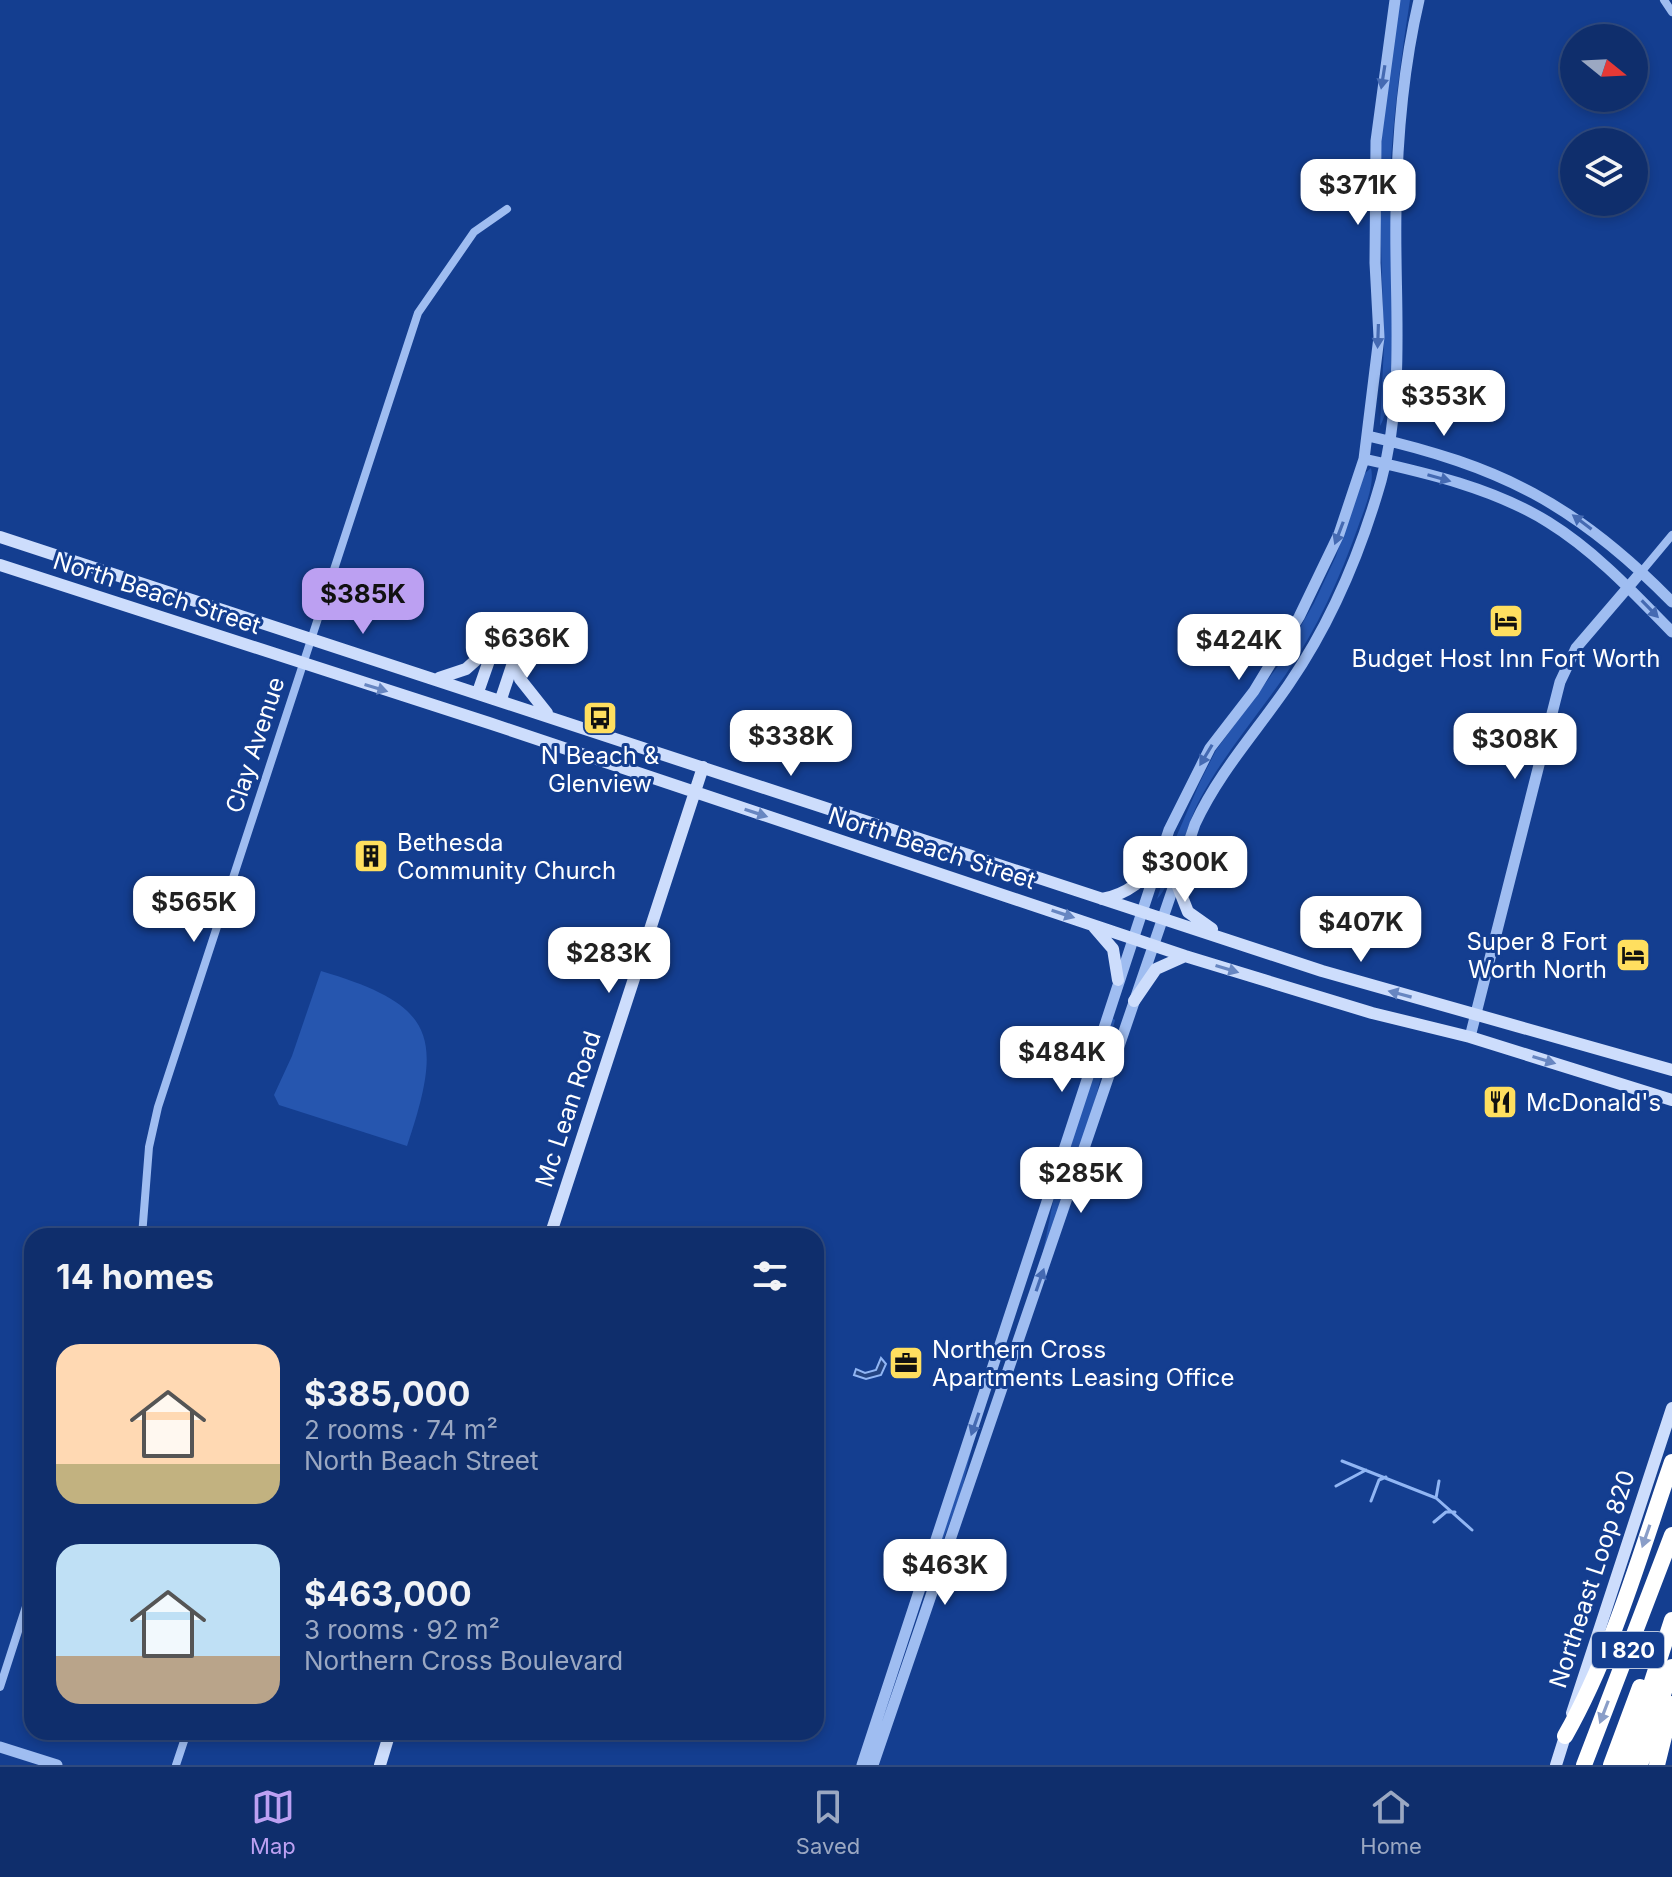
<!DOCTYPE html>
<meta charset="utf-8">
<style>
:root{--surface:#0f2e6c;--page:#1d3a74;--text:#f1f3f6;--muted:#9ba8c2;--line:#2f4a7f;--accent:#bca0f2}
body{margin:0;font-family:Inter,sans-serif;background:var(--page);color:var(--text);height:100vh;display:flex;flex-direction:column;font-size:30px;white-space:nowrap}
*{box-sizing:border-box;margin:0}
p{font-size:26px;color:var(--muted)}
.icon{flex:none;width:44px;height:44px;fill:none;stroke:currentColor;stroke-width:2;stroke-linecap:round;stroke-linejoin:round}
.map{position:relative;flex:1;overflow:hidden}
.sheet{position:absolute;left:24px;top:1228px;width:800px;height:512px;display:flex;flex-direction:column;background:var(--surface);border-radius:24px;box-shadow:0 4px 12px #0003,0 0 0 2px var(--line)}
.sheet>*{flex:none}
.needle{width:52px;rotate:108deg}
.controls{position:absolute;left:1560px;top:24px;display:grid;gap:16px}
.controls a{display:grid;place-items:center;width:88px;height:88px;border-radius:50%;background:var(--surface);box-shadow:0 4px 12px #0003,0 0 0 2px var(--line);font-size:40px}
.price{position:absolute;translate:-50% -68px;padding:0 18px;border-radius:16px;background:#fff;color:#222;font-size:26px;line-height:52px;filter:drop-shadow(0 2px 4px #0008)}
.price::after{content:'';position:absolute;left:50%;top:48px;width:24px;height:18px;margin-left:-12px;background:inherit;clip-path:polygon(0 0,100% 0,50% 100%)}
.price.active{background:var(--accent);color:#111}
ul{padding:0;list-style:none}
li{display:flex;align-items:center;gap:24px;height:200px;padding:0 32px}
li span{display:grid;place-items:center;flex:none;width:224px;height:160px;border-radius:24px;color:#555}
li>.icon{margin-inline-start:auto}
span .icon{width:96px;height:96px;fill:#fffc;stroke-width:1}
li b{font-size:34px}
h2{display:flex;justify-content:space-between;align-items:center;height:96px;padding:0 32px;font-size:34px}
.menu{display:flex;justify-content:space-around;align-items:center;height:112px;border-top:2px solid var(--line);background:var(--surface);font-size:22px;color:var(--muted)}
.menu a{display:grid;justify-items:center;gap:4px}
.menu .active{color:var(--accent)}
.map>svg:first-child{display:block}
.green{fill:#2656af}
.water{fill:#254582;stroke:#91b6f4;stroke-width:2}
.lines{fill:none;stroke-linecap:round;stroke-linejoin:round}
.stream{stroke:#91b6f4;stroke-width:3}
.minor{stroke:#9fbdf1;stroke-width:8}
.tertiary{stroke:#9fbdf1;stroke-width:11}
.secondary{stroke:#cdddfc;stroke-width:12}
.motorway{stroke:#fff;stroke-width:16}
.oneway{fill:#456ab2}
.oneway2{fill:#6786c1}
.oneway3{fill:#8a9ec8}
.labels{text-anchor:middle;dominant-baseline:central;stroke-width:6;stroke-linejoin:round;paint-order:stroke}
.shield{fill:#143e90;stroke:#b8c5de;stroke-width:2}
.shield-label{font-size:22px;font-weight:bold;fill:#fff}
.street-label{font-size:24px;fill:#fff;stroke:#143e90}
.poi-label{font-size:24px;fill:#fff;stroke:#143e90;text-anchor:start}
</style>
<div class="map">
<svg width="1672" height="1765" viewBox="0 0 1672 1765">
<rect width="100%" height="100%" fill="#143e90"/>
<path class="green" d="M1399,0H1410C1401,58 1393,117 1390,177C1389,225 1401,394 1380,426L1384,346L1379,177L1384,98Z
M1371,468C1375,485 1364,510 1358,527C1340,578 1317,629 1286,674C1257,716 1224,754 1200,799C1187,822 1172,886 1157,899L1177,835L1200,782L1216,750L1278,666L1314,603L1336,556L1363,475Z
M321,971C436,1005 444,1036 407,1146L279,1105L274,1095L292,1056Z
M1111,1017L1115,1020L1094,1105L1041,1262L1053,1202Z
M973,1443L961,1493L925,1588Z"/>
<path class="water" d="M881,1358L886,1364L881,1375L866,1379L854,1375L856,1369L865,1373L876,1370Z"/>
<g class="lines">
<path class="stream" d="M1342,1461L1436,1498L1472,1530
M1336,1486L1366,1470
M1436,1498L1439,1481
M1371,1501L1379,1480L1386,1477
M1434,1522L1446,1512H1455"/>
<path class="minor" d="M1664,0L1672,12
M1642,571L1672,535
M142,1236L149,1147L158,1107L418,313L474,232L507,209
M0,1687L32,1588
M176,1765L187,1732"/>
<path class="tertiary" d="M1368,436C1500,466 1576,504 1672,602
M1364,459C1427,473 1493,488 1548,522C1595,551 1634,593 1672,632
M1470,1037L1560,682L1576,648L1642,571
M0,1747L57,1765
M862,1765L1169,830L1210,748L1254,691L1299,617L1339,534L1364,459L1379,337L1375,263L1376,141L1395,0
M873,1765L1195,824C1219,772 1257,731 1289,684C1330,624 1361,551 1381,481C1406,391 1394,301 1396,210C1397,140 1403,68 1419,0"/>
<path class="secondary" d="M0,537L1322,971L1672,1070
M0,565L489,723L1185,956L1372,1013L1470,1037L1672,1100
M518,649L520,679L547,713
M439,678L466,669L495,643
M478,692L493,649
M501,699L514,660
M1175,879L1188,912L1212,929
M1102,899C1128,894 1144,880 1160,859
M1094,927L1113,949L1118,980
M1134,1001L1156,969L1185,956
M550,1236L703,767
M1572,1713L1672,1408
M380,1765L390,1732
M1556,1765L1567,1730"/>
<path class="motorway" d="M1565,1736C1613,1651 1640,1554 1672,1462
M1584,1765L1672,1535
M1611,1765L1640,1687
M1625,1765L1672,1620
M1640,1765L1672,1667
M1657,1765L1672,1704"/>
</g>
<defs><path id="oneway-solid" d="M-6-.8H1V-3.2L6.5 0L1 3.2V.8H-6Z" transform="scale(2)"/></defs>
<g class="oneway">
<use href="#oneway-solid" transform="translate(1383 77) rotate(99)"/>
<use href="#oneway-solid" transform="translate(1378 336) rotate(92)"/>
<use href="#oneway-solid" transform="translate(1439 478) rotate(16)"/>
<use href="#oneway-solid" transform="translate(1582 522) rotate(-143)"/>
<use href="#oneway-solid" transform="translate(1339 533) rotate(111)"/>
<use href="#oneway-solid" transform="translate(1650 609) rotate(46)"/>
<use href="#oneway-solid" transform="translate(1206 755) rotate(121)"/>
<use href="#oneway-solid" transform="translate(1040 1280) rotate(-71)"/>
<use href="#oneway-solid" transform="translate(975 1424) rotate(109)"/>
</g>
<g class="oneway2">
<use href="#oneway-solid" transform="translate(376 688) rotate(17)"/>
<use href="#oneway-solid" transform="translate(756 813) rotate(18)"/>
<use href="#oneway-solid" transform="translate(1063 914) rotate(18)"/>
<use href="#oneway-solid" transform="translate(1227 969) rotate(17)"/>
<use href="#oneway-solid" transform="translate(1400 994) rotate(-165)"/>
<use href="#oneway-solid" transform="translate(1544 1060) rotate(17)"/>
</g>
<g class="oneway3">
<use href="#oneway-solid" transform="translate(1646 1536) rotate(109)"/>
<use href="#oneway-solid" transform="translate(1604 1712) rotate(111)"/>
</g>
<defs>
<g id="hotel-square" transform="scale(1.8)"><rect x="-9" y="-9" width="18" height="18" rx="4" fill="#ffdf5f" stroke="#143e90"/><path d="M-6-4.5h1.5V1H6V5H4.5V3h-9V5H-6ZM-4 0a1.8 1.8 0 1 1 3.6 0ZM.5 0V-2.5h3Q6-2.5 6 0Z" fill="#111"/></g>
<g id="bus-square" transform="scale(1.8)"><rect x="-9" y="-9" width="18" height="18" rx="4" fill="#ffdf5f" stroke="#143e90"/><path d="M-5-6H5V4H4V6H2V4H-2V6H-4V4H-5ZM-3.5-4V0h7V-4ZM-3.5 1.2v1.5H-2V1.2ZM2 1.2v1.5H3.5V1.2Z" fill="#111"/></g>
<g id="building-square" transform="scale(1.8)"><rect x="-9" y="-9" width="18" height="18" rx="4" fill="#ffdf5f" stroke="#143e90"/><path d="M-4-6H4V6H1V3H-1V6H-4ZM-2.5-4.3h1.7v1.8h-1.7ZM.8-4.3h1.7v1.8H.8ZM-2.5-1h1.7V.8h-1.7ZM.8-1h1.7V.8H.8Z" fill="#111"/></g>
<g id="restaurant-square" transform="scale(1.8)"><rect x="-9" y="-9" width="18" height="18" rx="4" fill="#ffdf5f" stroke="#143e90"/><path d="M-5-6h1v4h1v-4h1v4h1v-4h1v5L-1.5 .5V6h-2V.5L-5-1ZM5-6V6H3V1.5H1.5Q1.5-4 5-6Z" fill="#111"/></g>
<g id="office-square" transform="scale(1.8)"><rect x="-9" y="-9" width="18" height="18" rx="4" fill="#ffdf5f" stroke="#143e90"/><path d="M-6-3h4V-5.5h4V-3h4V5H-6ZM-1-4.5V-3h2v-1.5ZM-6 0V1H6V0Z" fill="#111"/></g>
</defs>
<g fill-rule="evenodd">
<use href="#hotel-square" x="1506" y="621"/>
<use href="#bus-square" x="600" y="718"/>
<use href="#building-square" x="371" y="856"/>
<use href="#hotel-square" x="1633" y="955"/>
<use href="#restaurant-square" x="1500" y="1102"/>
<use href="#office-square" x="906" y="1363"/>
</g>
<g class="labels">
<rect class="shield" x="1592" y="1632" width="72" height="36" rx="6"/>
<g class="shield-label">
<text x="1628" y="1650">I 820</text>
</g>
<g class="street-label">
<text transform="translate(157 593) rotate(18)">North Beach Street</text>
<text transform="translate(255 745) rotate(-72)">Clay Avenue</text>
<text transform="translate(932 848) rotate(18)">North Beach Street</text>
<text transform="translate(568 1109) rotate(-72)">Mc Lean Road</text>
<text transform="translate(1592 1579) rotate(-72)">Northeast Loop 820</text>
</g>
<g class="poi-label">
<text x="1506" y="658" text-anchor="middle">Budget Host Inn Fort Worth</text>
<text x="600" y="755" text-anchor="middle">N Beach &amp;<tspan x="600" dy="28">Glenview</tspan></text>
<text x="397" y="842">Bethesda<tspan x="397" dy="28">Community Church</tspan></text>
<text x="1607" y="941" text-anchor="end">Super 8 Fort<tspan x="1607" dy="28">Worth North</tspan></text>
<text x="1526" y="1102">McDonald's</text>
<text x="932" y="1349">Northern Cross<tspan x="932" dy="28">Apartments Leasing Office</tspan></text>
</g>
</g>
</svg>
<div class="controls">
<a><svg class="needle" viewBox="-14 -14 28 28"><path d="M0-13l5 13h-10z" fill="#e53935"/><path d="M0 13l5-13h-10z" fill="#9ba8c2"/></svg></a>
<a><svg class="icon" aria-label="layers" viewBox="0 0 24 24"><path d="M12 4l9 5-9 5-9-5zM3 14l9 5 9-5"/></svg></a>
</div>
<b class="price" style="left:1358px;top:227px">$371K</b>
<b class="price" style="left:1444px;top:438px">$353K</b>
<b class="price active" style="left:363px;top:636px">$385K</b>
<b class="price" style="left:527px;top:680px">$636K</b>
<b class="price" style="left:1239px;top:682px">$424K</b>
<b class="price" style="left:791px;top:778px">$338K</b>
<b class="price" style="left:1515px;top:781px">$308K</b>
<b class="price" style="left:1185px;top:904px">$300K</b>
<b class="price" style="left:194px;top:944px">$565K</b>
<b class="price" style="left:1361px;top:964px">$407K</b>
<b class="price" style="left:609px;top:995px">$283K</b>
<b class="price" style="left:1062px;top:1094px">$484K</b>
<b class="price" style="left:1081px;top:1215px">$285K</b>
<b class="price" style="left:945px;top:1607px">$463K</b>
<section class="sheet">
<h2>14 homes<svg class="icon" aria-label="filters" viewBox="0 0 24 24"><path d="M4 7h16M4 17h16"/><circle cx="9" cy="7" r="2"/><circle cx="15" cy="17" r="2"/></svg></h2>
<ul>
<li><span style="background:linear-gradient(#ffd9b3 75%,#c2b280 0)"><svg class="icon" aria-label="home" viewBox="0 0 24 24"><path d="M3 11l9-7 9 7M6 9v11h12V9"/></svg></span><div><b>$385,000</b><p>2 rooms · 74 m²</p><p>North Beach Street</p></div></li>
<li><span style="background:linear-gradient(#bfe0f5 70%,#b9a48a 0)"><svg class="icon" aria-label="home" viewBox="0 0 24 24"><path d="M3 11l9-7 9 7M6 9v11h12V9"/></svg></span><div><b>$463,000</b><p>3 rooms · 92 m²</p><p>Northern Cross Boulevard</p></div></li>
</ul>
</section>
</div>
<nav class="menu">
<a class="active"><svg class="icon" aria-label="map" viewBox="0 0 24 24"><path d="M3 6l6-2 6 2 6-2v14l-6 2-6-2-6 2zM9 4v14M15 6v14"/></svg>Map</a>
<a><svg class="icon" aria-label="saved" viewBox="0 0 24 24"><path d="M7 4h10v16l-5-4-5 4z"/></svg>Saved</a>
<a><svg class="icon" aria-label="home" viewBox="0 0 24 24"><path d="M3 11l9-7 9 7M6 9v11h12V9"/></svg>Home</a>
</nav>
